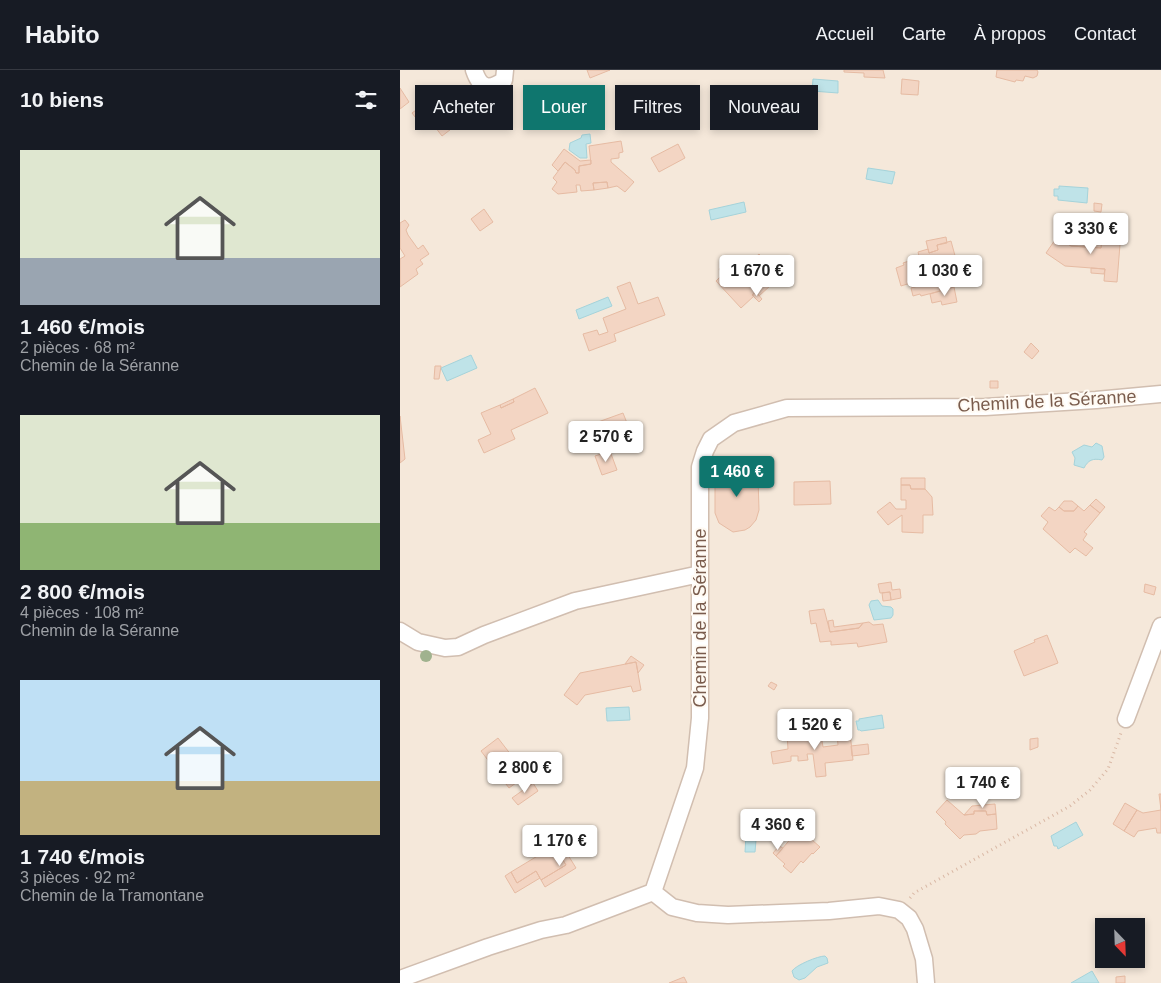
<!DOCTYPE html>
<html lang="fr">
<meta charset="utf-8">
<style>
:root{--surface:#171b24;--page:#242831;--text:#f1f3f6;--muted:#9ea1a6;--line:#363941;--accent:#0f766e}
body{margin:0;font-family:Helvetica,sans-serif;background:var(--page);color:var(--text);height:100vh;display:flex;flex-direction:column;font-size:19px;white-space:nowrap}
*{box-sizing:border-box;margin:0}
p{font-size:16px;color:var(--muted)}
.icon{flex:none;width:28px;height:28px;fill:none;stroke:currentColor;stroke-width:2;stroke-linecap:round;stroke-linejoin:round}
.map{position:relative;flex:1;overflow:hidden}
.drawer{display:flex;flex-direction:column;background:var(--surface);width:400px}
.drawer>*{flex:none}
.top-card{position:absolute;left:15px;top:15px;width:475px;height:45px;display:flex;gap:10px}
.needle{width:32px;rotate:157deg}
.controls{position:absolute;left:695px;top:848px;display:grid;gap:10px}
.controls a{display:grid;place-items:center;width:50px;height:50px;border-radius:0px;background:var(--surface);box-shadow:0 2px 8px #0003;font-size:25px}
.price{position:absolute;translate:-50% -42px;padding:0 11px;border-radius:5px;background:#fff;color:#222;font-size:16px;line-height:32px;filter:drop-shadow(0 1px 2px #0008)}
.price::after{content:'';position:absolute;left:50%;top:30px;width:15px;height:11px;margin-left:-8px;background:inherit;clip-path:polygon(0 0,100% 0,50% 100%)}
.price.active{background:var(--accent);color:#fff}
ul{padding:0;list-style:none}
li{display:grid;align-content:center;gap:10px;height:265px;padding:0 20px}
li span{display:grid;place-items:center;height:155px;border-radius:0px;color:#555}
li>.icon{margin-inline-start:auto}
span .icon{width:90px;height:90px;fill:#fffc;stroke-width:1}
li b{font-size:21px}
h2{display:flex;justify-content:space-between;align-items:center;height:60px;padding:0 20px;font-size:21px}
.tag{padding:0 18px;border-radius:0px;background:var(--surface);box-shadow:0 2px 8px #0003;font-size:18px;line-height:45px}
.tag.active{background:var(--accent);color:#fff}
header{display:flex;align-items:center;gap:30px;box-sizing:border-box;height:70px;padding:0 25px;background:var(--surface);border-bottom:1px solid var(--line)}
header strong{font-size:24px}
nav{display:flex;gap:28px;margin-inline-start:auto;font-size:18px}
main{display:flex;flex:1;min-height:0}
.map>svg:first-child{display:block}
.residential{fill:#f5e8da;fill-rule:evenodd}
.water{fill:#bfe3e8;stroke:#a5d3da}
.building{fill:#f3d5c3;stroke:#e6bba3}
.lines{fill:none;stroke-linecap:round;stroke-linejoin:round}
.minor-casing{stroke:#d1beb0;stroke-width:19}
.path{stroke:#d9b8a5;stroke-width:3;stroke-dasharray:1 4;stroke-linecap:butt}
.minor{stroke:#fff;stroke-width:16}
.tree{fill:#a0b28e}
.labels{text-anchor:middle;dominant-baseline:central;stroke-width:4;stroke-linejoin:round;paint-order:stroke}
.street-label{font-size:18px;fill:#7a5c4d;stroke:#fffaf3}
</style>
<header>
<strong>Habito</strong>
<nav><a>Accueil</a><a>Carte</a><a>À propos</a><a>Contact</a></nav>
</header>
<main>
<section class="drawer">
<h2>10 biens<svg class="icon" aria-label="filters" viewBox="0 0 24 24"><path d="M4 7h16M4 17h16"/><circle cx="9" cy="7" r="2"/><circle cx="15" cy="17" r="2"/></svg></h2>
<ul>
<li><span style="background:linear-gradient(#dfe7d0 70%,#9aa5b1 0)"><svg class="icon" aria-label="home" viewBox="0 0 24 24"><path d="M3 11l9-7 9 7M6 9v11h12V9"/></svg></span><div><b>1 460 €/mois</b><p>2 pièces · 68 m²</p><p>Chemin de la Séranne</p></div></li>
<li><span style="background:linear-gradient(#dfe7d0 70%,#8fb573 0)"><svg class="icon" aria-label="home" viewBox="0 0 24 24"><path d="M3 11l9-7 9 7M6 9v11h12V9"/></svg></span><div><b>2 800 €/mois</b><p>4 pièces · 108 m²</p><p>Chemin de la Séranne</p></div></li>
<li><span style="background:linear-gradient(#bfe0f5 65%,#c2b280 0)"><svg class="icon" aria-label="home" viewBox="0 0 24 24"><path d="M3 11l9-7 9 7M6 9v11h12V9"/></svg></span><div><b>1 740 €/mois</b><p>3 pièces · 92 m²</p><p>Chemin de la Tramontane</p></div></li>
</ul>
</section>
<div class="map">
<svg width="761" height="913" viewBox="0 0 761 913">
<rect width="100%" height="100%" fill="#fdf6ec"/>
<path class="residential" d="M0,0H761V913H0ZM704,856H736V889H704Z"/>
<path class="water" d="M413,9L438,11V23L412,21Z
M190,64L191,73L186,74L187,88H180L169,80L170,73L181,68L182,65Z
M468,98L495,102L492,114L466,109Z
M659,116L688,118L687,133L658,130V126H654V119H659Z
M344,132L346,142L311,150L309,140Z
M208,227L212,236L179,249L176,240Z
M71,285L77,298L47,311L41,298Z
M696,373L702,376L704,387L702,390C693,388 688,390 684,398L674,395L675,388L672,382L684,375L692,377Z
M478,530L482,536L491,537L493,539V545L491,548L474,550L469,535L471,531Z
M229,637L230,650L207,651L206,638Z
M482,645L484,658L461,661L460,660H458L456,651H459V649Z
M599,708L601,721L574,723L572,710Z
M676,752L683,765L658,779L657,776H654L651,766Z
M354,759L360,767L356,770L355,782H345L346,765Z
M425,886L427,888L428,893L417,897L405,908L399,910L394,907L392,901C396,895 418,886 425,886Z
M692,901L699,913H671Z"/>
<path class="building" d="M187,0H210L190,8Z
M444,0H483L485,8L464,7V3L444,2Z
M597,0H637L638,2L637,6L633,8L625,6L623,11L616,10L615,12L596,7Z
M502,9L519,11L518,25L501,24Z
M0,18L9,32L0,39Z
M34,27L41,37L19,52L12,43Z
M55,36L60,44L55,48L49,40Z
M49,40L59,53L42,66L32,53Z
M221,71L223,82L219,83V88L211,89V92L234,112L225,122L217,116L208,118L207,112L193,113L194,120L181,121L180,115H176L177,122L158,124L152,119L157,112L153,108L165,92L175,100L176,103H179V96L191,94L189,76Z
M278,74L285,88L259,102L251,88Z
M164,79L180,91L191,90V94L179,96V103H176L175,100L165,92L158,101L152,95Z
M207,112L208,118L194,120L193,113Z
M694,133L702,134L701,142L694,141Z
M84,139L93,152L80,161L71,149Z
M5,150L9,155L6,160L8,165L18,179L23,175L29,184L20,190L23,194L16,199L18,204L0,217V189L5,186L0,178V153Z
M703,160L721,162L717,212L704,211L705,199L665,196L646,183L657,167L671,176L701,178Z
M661,162L672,169L702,171L701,178L671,176L657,167Z
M546,167L547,173L537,175L538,180L529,183L526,171Z
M551,171L557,193L553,194L555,203L537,206L540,221L521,226L520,224L513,226L511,218L518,216L517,211L501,216L496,198L504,195L503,193L512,190L511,188L519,186L518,182L528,179L529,183L538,180L537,175Z
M359,184L370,195L366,198L370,203L365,207L371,215L359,226L356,222L352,225L354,226L341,238L316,211L323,204L319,199L328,191L339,202Z
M691,198L705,199L704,204L691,203Z
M230,212L238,234L258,227L265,245L214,264L216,271L189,281L183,264L197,260L199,265L208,262L203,248L226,239L217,217Z
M554,217L557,232L542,235L541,231L532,233L530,224Z
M356,222L362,229L359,232L352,225Z
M631,273L639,281L632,289L624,282Z
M35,296H41L39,309H34Z
M590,311H598V318H590Z
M135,318L148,343L111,360L115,369L84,383L78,370L91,364L81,343L100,335L101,338L114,332L113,329Z
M113,329L114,332L101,338L100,335Z
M223,343L229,358L237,355L242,369L218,377L213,364L194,369L191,360L200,357L198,352Z
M0,346L5,389L0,393Z
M210,381L217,400L202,405L195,386Z
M334,394L349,396L358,408L359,440L356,450L350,457L345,460L333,462L319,453L315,443V411L318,405L324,398Z
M501,408H525V419H511L510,415H501Z
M430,411L431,434L394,435V412Z
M501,415H510L511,419H525L532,427L533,445H523V463L502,462V445L488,455L477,442L490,432L496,439H506V430H501Z
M696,429L705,437L700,443L690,435Z
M664,431H672L678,436L674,441H664L659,437Z
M690,435L700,443L684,462L687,464L683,470L693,478L686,486L675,478L670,483L643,459L648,452L641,446L649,437L655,441L659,437L664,441H674L678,436L684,441Z
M491,512L492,520L500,519L501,528L491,530L490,522L480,523L478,514Z
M745,514L756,517L754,525L744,522Z
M490,522L491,530L483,531L482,523Z
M424,539L430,562L459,558L463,553L469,552L473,555L483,554L487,572L458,577L457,573L431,575V571L420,572L416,553L411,554L409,541Z
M433,550L434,557L463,553L459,558L430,562L428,551Z
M647,565L658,593L624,606L614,581L635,572L634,570Z
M231,586L244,595L238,603L236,592L225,594Z
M236,592L241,620L233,622L231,616L185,625L177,635L164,625L180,603Z
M371,612L377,615L374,620L368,616Z
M449,659L450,663L437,665L436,661Z
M420,660L421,665L401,668L400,663Z
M400,663L401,668L421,665L423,677L438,675L437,665L450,663L453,690L425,693L426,706L416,707L413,684H407L408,690L398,691V686H391V691L373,694L371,682L388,679L387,665Z
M98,668L118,694L127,687L135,699L109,718L81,681Z
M638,668V677L630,680V669Z
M468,674L469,684L452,686L451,676Z
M127,705L133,713L125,719L119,711Z
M133,713L138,721L118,735L112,728Z
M759,724H761V763H757L756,758L738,761L734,767L724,761L737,740L743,743L761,740Z
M547,730L564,745L574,744V741H586L587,745L596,744L597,759L580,761L576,764L564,765L560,769L545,754L546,752L536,742Z
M725,733L737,740L724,761L713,754Z
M595,734L596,744L587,745L586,741H574V744L564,745L572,736Z
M403,762L420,777L413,784L412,783L403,793L401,791L391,803L383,796L385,794L376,786L393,766L396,769Z
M160,772L176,798L145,817L141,810L166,795L154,776Z
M154,776L166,795L141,810L136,801L117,813L111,802Z
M379,776L383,778L376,786L373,783Z
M136,801L140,808L115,823L105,806L111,802L117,813Z
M706,889H725L726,891L711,897Z
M725,906V913H716V907Z
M284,907L287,913H269Z"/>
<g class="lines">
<g class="minor-casing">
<path id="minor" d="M74,0C80,18 88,21 104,10L105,0
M0,561L18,572L45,578L58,577L84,565L175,531L300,504
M726,649L761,556
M253,822L295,698L300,648V397L305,381L311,369L334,353L387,338L585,337L696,330L761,324
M253,822L272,837L297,843L328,845L429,841L479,836L499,840L509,848L515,859L524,889L526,913
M0,909L88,877L141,860L166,855L253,822"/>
</g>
<path class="path" d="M510,828L514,823L670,736L690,720L708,699L721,663"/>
<use href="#minor" class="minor"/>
</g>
<circle class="tree" cx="26" cy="586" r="6"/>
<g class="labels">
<g class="street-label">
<text transform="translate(647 331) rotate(-3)">Chemin de la Séranne</text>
<text transform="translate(300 548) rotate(-90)">Chemin de la Séranne</text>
</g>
</g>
</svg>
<div class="controls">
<a><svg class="needle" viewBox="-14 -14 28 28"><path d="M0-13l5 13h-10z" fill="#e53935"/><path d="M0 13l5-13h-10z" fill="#9ea1a6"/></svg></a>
</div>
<b class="price" style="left:691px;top:185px">3 330 €</b>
<b class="price" style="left:357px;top:227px">1 670 €</b>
<b class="price" style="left:545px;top:227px">1 030 €</b>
<b class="price" style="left:206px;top:393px">2 570 €</b>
<b class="price active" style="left:337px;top:428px">1 460 €</b>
<b class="price" style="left:415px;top:681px">1 520 €</b>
<b class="price" style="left:125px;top:724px">2 800 €</b>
<b class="price" style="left:583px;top:739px">1 740 €</b>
<b class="price" style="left:378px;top:781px">4 360 €</b>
<b class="price" style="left:160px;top:797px">1 170 €</b>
<div class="top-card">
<a class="tag">Acheter</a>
<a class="tag active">Louer</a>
<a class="tag">Filtres</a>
<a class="tag">Nouveau</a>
</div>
</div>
</main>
